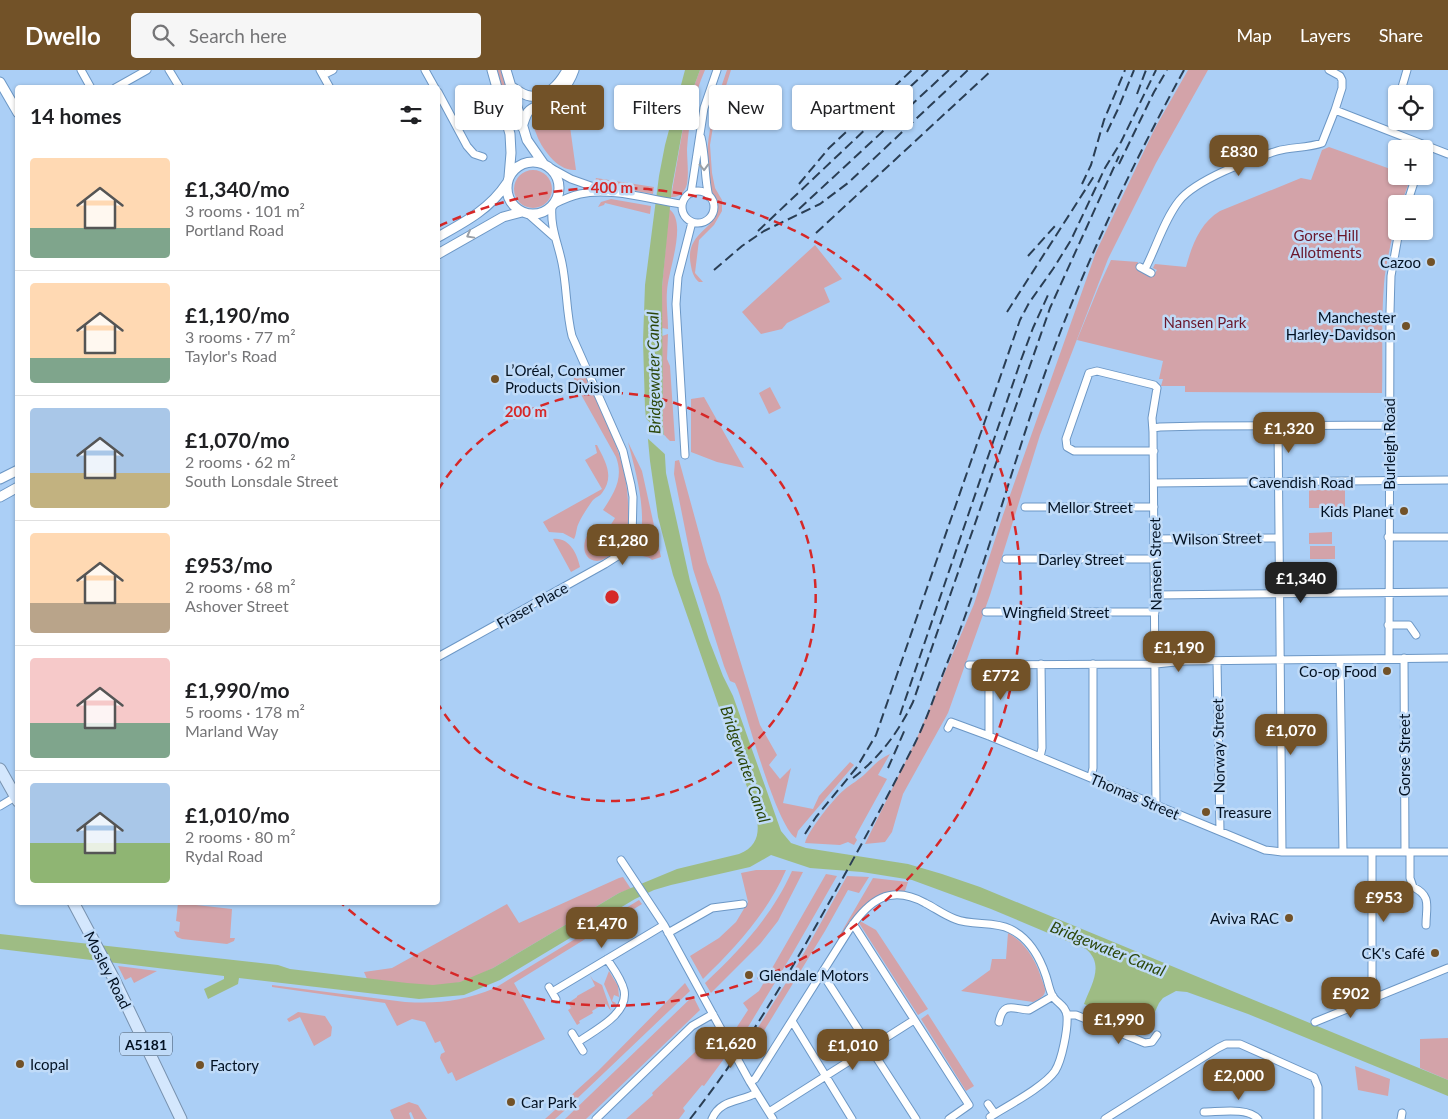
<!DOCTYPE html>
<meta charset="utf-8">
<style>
:root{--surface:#fff;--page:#f6f6f6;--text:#202124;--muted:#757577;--line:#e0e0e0;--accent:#725228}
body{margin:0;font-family:Lato,sans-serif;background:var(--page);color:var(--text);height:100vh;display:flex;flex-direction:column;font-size:19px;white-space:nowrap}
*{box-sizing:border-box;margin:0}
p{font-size:16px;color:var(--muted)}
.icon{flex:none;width:28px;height:28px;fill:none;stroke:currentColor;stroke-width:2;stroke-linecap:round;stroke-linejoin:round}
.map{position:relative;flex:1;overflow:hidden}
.sheet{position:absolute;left:15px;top:15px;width:425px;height:820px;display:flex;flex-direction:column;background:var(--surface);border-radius:5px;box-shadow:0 1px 4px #0004}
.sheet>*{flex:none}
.banner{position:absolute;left:455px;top:15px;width:475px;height:45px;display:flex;gap:10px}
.tools{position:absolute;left:1388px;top:15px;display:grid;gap:10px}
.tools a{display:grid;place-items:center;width:45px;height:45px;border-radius:5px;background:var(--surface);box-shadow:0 1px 4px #0004;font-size:25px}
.price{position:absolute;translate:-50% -42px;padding:0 11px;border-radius:10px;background:var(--accent);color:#fff;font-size:16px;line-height:32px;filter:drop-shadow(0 1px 2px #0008)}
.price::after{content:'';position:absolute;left:50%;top:30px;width:15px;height:11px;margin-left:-8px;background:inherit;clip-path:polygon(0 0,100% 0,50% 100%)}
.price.active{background:#222;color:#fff}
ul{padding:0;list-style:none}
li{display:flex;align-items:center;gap:15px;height:125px;padding:0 15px}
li+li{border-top:1px solid var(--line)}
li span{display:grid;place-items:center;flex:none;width:140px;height:100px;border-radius:5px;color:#555}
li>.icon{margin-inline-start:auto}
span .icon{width:60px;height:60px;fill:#fffc;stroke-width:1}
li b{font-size:21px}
h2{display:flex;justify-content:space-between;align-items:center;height:60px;padding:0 15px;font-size:21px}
.pill{padding:0 18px;border-radius:5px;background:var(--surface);box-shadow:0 1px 4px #0004;font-size:18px;line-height:45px}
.pill.active{background:var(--accent);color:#fff}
header{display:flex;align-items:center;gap:30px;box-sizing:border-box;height:70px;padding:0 25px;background:var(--accent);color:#fff}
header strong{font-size:24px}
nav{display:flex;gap:28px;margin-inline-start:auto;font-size:18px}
.search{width:350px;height:45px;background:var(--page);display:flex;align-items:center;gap:12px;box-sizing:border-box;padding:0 18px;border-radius:5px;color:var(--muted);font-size:19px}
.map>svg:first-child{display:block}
.green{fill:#d3a3a9}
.water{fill:#9ebc84}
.pier{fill:#abcff6}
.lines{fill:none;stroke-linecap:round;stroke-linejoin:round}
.minor-casing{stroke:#6c97c5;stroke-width:9}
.tertiary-casing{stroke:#6c97c5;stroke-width:11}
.primary-casing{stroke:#7892af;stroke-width:13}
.minor{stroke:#fff;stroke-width:7}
.tertiary{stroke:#fff;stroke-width:9}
.primary{stroke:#d4e7fd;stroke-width:11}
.rail{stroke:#2a3e54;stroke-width:2;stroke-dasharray:10 5;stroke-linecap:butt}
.oneway{stroke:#9aa0a7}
.ring{fill:none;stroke:#d62828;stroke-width:2.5;stroke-dasharray:9 6}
.poi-dot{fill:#725228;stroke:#c0dbf8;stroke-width:2}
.labels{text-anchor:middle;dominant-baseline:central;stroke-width:5;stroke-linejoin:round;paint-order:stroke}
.shield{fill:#c0dbf8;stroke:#3c4e63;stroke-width:1}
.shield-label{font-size:14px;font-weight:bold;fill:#031223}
.park-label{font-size:15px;fill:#6a182c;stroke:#c0dbf8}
.poi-label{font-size:15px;fill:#031223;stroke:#c0dbf8;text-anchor:end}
.street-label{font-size:15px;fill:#031223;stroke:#c0dbf8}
.water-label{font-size:16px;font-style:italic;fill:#2c470a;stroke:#c0dbf8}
.centre{fill:#d62828;stroke:#c0dbf8;stroke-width:2.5}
.ring-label{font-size:15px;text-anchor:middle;font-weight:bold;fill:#d62828;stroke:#c0dbf8;stroke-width:5;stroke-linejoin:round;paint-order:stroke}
</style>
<header>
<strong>Dwello</strong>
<div class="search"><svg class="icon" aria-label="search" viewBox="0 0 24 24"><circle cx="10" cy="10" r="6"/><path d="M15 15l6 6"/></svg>Search here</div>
<nav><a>Map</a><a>Layers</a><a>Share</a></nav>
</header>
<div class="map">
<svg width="1448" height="1049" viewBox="0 0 1448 1049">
<rect width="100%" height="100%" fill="#abcff6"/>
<path class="green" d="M496,0H501L517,58L513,59Z
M700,0H705C694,25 689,52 687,79C687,90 689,103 687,114C685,122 679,128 671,127L687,35Z
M727,0H731L713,57L710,75L712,103L715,118L722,130V141L714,155L699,170L695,203L703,212H699C694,208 692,202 691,196C684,163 714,161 717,140C719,133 715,129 712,123C709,115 708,105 707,97C706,63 716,31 727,0Z
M1188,0H1208L1156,93L1108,189L1040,365L990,525L948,643L903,724L892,762L885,772L865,774L916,670L974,534L1003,445L1096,182L1155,58Z
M566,28L576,100C558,102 541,78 536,63C534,58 531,53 534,48C537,41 548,41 554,37C558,34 562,31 566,28Z
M1329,77L1396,101V106L1411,107L1401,134H1396C1396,161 1386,187 1384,214C1381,250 1383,287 1382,323L1185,322V316H1161L1163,309H1159L1163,291L1077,270L1099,216L1111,190L1138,192L1136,199L1152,207L1157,200L1153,198L1155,194L1186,197C1192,175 1200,153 1220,141L1301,108L1311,110L1322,80Z
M514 119a19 19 0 1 1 38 0a19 19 0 1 1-38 0Z
M596,108L654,117L653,124L619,118L595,111Z
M611,129L651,136L650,144L605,133L604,135L598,137L601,132Z
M669,139C688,152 668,200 667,221C666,233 668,247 668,259L662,258V217Z
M815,175L842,209L824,218L830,232L787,253L782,259L761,264L742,242Z
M668,264L667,289L670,296L675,371H670L664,365L663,354L662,266Z
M584,304C605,350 631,394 628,446C628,453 628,462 626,469C624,477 605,491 597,491C582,490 582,473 588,464L600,472L615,448L603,440C614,423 624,408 616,387L574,312V308L578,305Z
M770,317L781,338L769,344L759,323Z
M704,327L744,398L717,392L691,382V329Z
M628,372L642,401L661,487L652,490C648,485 641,488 637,483C649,447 637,407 628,372Z
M595,375H597C605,391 615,406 602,423C600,426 596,427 593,430C589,435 578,452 577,458C576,462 576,465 574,469L563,463L549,462L543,452L602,419L585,390L597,383Z
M679,390L707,492L720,525L760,655L777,685L769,695L780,709L791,698L783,733L813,739L819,726L850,692L854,695L798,761L796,768C776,755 748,648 738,620L735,613L730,611L724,596L693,499L674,404L675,391Z
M1309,420H1345V438H1309Z
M1332,462V474H1309V463Z
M553,469C569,467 577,483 580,497L571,502Z
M1310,476H1335V489H1310Z
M890,684L878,705L887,709L855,767L857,770L854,775L848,772L840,775L805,773C808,761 834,728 844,720C851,714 859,710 866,703C874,695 879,689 890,684Z
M756,800H786C768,842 736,877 703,909L690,886L719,868L736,852L748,832L741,803Z
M792,801L803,802L778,851L760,874L711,923L705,913C740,880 772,846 792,801Z
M826,804L837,806L791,886L739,972L733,963L748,940L743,933L759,921Z
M847,806L869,807L859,823L848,820L825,861L748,987L744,980L799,892Z
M623,807L631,819L619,823L493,898C483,903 472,908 461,912C431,920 397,912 367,909L364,902L392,898L507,834L519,853L619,808Z
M873,808L908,812L905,821C871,820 855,844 839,870L838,868Z
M639,830L642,834L514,913L545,969L456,1011L452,1002L448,1004L440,988L441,984L445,982L440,971L435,973L425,952L412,949L397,956L385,933L272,917V915L405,932C440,934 463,931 495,918Z
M178,833L232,839L230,868H235L234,871L227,874L182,869L177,867L174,861L179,862L180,852L176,851Z
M860,851L876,860L928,939L918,945L859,853Z
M1008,863C1026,873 1036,891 1042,910C1043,913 1046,919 1045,922C1044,927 1037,930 1033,932L961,921L990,900L992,889H1006Z
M118,896L157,901L134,913L131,907L125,910Z
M609,901L618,916L619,927L614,925L612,931L616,933L614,937L604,914Z
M590,905L593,910L602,915L611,941L606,934L603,936L602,935L592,941L593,943L579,951L580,953L577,955L568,940L571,938L568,933L577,927V926L595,916Z
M685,913L690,921L564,1041L555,1049H545L598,1001Z
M693,926L700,940L586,1049H565Z
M298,942L325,946L332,957L331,966L314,976L300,947L289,952L287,949Z
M928,944L974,1016L966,1021L921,949Z
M713,962L726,986L704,1016L702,1015L683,1038L685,1041L679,1049H626L653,1025L652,1023L695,982Z
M1448,968V1010L1420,998V969Z
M1355,996L1390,1009L1388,1026L1358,1020Z
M409,1032L418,1035L427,1049H414L411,1042L409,1043L411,1049H394L390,1040Z"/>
<path class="water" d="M685,0H700L687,35L672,117L662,217L663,354L666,403L690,511L709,570L723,606L733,626L781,761L791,773L806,778L908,794L942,804L980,817L1448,1010V1026L1248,944L1187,922L1176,921L1163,928L1159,933L1147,959L1084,934C1091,915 1105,895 1086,879L991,839L912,810L862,802L810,798L771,785L750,797L671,815L654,820L635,829L500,910L464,925L419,929L239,908L238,914L208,929L204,919L224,909V906L0,879V864L278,895L290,899L407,913L433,915L460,912L493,898L619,823L677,799L739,784C760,776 760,759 755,740L673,505L658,447L650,391L645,338L643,271L645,215L659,106L665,75Z"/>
<path class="pier" d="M643,346L666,367L667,386L645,366Z"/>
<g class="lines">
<g class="minor-casing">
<path id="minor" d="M81,0L91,18
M169,0L180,18
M320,0L330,18
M425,0L435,18
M323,5L333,0
M115,18L147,0
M438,22L467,76L474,84L483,87
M1400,24L1407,0
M1335,40L1448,84
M701,67C706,87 704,107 709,127
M551,98L571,109L605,121
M682 137a16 16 0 1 1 32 0a16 16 0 1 1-32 0Z
M691,123L704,38L717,0
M554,134C562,130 571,126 580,124C611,117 651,130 682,134
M1407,134L1416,106
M528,144L554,167
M1140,197L1151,203
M1145,199C1156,178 1164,150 1179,131C1195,110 1251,89 1277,81C1291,77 1308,78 1322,73L1335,40L1342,18V10L1340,6L1329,0
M1278,356L1282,782
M1153,358L1160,357L1202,356L1390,355
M1154,381H1074L1067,377L1066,369L1089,303L1097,301L1154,315L1157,318L1152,348L1153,362L1156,736
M685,385L676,234L678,207L692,152
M1154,413L1448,410
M1025,437H1154
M1388,467H1448
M1154,469L1279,468
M1006,489H1155
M1155,525L1448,522
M986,542H1155
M1388,555H1409L1416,565
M438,587L605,494L624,482L632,471L633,427L631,415L623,381L572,266C566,242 567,217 562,193C558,173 550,157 552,136
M1389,588L1390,242L1391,206L1399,161
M1404,588L1405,782
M1340,590L1343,782
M1217,591L1220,761
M969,595L1156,594L1185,591L1448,588
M948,658L951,652L989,666L1265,780L1282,782H1448
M989,666V595
M1040,687L1042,678L1041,594
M1091,707L1093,698V594
M0,736L15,727
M1372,782V908L1378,927
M1410,782V808L1413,817C1432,826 1426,836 1426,855
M621,790L664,855L750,1012L773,1049
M853,854L969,1035L949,1049
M668,863L712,838L743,834
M822,903L916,1049
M549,917L556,929
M552,922L664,855
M1067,945H1076L1145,973L1152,972L1157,965
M792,951L852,1049
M999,952C1003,931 1013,939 1029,940L1053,926
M1315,952L1448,898
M572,963L583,981
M578,972C595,960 629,944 624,920C621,908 613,898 607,889
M750,1012L755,1009L849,860C869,830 890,814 925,833C935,838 944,845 955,849C972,856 994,851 1010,859C1029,868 1040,888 1046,906C1048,912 1049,919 1052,925C1056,933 1066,935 1067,946C1068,959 1062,990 1055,1001C1044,1017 1007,1036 990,1047
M988,1034L995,1044
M769,1042L914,950
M1204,1042C1219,1042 1248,1037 1258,1049
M596,1049L692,956L713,944
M712,1049C720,1029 741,1032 756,1023
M1105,1049L1218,978L1226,974H1240L1314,1007L1318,1017V1049
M1401,1049L1402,1043"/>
</g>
<g class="tertiary-casing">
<path id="tertiary" d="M492,0L510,64L511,83L509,107
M506,0L527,70L543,93
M0,12L18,43
M512,17C517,20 523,25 530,26C547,29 560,13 567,0
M522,57C524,52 525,46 528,42C532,37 540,35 546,32C560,26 569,14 574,0
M507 118a26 26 0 1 1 52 0a26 26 0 1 1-52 0Z
M438,167C465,152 490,139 507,113
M438,184L503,147L522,142
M0,409L18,400
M0,427L18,417"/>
</g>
<g class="primary-casing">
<path id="primary" d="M0,699L18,731
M73,832L114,909L181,1049"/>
</g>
<use href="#minor" class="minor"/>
<use href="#tertiary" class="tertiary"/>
<use href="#primary" class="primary"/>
<path class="rail" d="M1137,24L1146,0
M1107,62L1118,39L1134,0
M1119,94L1154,22L1167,0
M799,114L829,78L912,0
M1082,114L1091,95L1104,50L1125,0
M799,139L949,0
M758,161L928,0
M816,163L992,0
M1028,186L1055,156
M714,200L742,176L764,161L820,134L848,113L968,0
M1007,242L1096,103
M900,645L1021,290L1033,258L1048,225
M888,698L906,657
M853,708C880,687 898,663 913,632L1050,238L1119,86
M805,764L816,747L857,697L876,665L1020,250L1029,233L1053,199L1071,170L1105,98L1121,72L1156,0
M690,1049C742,983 785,911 826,838C857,783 887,728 915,673C928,647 937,618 948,591C987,494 1013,391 1049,292C1086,191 1132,95 1184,0"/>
</g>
<defs><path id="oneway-chevron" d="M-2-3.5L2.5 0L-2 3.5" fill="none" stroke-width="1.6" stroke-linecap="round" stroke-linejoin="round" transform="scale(1.25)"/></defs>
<g class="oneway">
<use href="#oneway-chevron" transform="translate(704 97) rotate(88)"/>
<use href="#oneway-chevron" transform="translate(470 165) rotate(151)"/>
</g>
<g class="ring">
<path d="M438 420A204 204 0 1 1 438 634"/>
<path d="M439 156A409 409 0 1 1 341 833"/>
</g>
<g class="poi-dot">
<circle cx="1431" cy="192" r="5"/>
<circle cx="1406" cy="256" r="5"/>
<circle cx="495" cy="309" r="5"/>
<circle cx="1404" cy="441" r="5"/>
<circle cx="1387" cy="601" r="5"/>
<circle cx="1206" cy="742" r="5"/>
<circle cx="1289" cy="848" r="5"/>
<circle cx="1435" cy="883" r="5"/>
<circle cx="749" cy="905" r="5"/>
<circle cx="20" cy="994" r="5"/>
<circle cx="200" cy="995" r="5"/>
<circle cx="511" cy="1032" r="5"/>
</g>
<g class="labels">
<rect class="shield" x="120" y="962.5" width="52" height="23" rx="4"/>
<g class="shield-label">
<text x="146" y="974">A5181</text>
</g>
<g class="park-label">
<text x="1326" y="165">Gorse Hill<tspan x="1326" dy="17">Allotments</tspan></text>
<text x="1205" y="252">Nansen Park</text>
</g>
<g class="poi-label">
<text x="1421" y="192">Cazoo</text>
<text x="1396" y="247">Manchester<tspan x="1396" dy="17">Harley-Davidson</tspan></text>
<text x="505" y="300" text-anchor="start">L’Oréal, Consumer<tspan x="505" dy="17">Products Division</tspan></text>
<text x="1394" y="441">Kids Planet</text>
<text x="1377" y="601">Co-op Food</text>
<text x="1216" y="742" text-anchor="start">Treasure</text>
<text x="1279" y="848">Aviva RAC</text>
<text x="1425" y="883">CK's Café</text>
<text x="759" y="905" text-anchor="start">Glendale Motors</text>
<text x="30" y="994" text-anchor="start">Icopal</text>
<text x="210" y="995" text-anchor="start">Factory</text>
<text x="521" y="1032" text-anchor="start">Car Park</text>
</g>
<g class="street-label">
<text transform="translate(1389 374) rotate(-90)">Burleigh Road</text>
<text x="1301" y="412">Cavendish Road</text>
<text x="1090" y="437">Mellor Street</text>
<text transform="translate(1217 468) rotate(-1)">Wilson Street</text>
<text x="1081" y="489">Darley Street</text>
<text transform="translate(1155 494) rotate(-91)">Nansen Street</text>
<text transform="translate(532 535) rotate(-29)">Fraser Place</text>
<text x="1056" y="542">Wingfield Street</text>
<text transform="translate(1218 676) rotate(-91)">Norway Street</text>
<text transform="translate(1404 685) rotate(-90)">Gorse Street</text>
<text transform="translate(1135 726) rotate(23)">Thomas Street</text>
<text transform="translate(108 900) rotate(63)">Mosley Road</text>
</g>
<g class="water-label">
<text transform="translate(653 303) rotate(-91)">Bridgewater Canal</text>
<text transform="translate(746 694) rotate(71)">Bridgewater Canal</text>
<text transform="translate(1108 878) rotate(22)">Bridgewater Canal</text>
</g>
</g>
<circle cx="612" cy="527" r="8" class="centre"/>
<g class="ring-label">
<text x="612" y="123">400 m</text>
<text x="526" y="347">200 m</text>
</g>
</svg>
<div class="tools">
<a><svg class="icon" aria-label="locate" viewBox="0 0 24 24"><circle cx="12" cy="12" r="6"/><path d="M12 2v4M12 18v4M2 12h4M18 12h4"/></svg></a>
<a>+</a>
<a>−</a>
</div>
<b class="price" style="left:1239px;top:107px">£830</b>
<b class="price" style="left:1289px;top:384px">£1,320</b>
<b class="price" style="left:623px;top:496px">£1,280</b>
<b class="price active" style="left:1301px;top:534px">£1,340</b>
<b class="price" style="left:1179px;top:603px">£1,190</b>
<b class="price" style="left:1001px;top:631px">£772</b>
<b class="price" style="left:1291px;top:686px">£1,070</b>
<b class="price" style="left:1384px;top:853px">£953</b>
<b class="price" style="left:602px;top:879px">£1,470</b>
<b class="price" style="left:1351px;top:949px">£902</b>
<b class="price" style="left:1119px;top:975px">£1,990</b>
<b class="price" style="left:731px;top:999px">£1,620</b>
<b class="price" style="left:853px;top:1001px">£1,010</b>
<b class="price" style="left:1239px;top:1031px">£2,000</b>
<div class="banner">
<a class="pill">Buy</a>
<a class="pill active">Rent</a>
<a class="pill">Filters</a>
<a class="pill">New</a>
<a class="pill">Apartment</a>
</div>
<section class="sheet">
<h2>14 homes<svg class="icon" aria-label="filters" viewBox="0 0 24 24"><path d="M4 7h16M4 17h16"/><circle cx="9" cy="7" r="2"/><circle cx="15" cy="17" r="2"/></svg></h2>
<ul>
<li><span style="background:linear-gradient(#ffd9b3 70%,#7fa58c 0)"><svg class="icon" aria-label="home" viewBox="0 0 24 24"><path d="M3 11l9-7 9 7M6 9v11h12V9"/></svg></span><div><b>£1,340/mo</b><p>3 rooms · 101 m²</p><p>Portland Road</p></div></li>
<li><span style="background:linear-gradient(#ffd9b3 75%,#7fa58c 0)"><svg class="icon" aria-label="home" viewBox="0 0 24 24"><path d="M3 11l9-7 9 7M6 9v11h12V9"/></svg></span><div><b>£1,190/mo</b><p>3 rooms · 77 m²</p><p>Taylor's Road</p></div></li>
<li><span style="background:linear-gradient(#a9c7e8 65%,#c2b280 0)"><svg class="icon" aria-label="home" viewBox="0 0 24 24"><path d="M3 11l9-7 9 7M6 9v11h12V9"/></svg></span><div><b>£1,070/mo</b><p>2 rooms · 62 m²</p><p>South Lonsdale Street</p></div></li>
<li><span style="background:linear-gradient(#ffd9b3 70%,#b9a48a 0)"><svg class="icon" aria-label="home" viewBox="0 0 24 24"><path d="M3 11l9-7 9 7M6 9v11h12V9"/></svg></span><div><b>£953/mo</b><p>2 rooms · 68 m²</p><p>Ashover Street</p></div></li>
<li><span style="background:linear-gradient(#f6c9c9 65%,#7fa58c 0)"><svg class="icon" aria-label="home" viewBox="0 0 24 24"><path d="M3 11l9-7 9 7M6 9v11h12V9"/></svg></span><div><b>£1,990/mo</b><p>5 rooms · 178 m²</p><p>Marland Way</p></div></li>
<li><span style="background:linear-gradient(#a9c7e8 60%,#8fb573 0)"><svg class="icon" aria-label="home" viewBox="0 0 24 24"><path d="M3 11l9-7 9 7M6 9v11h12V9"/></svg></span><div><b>£1,010/mo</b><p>2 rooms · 80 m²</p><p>Rydal Road</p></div></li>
</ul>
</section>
</div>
